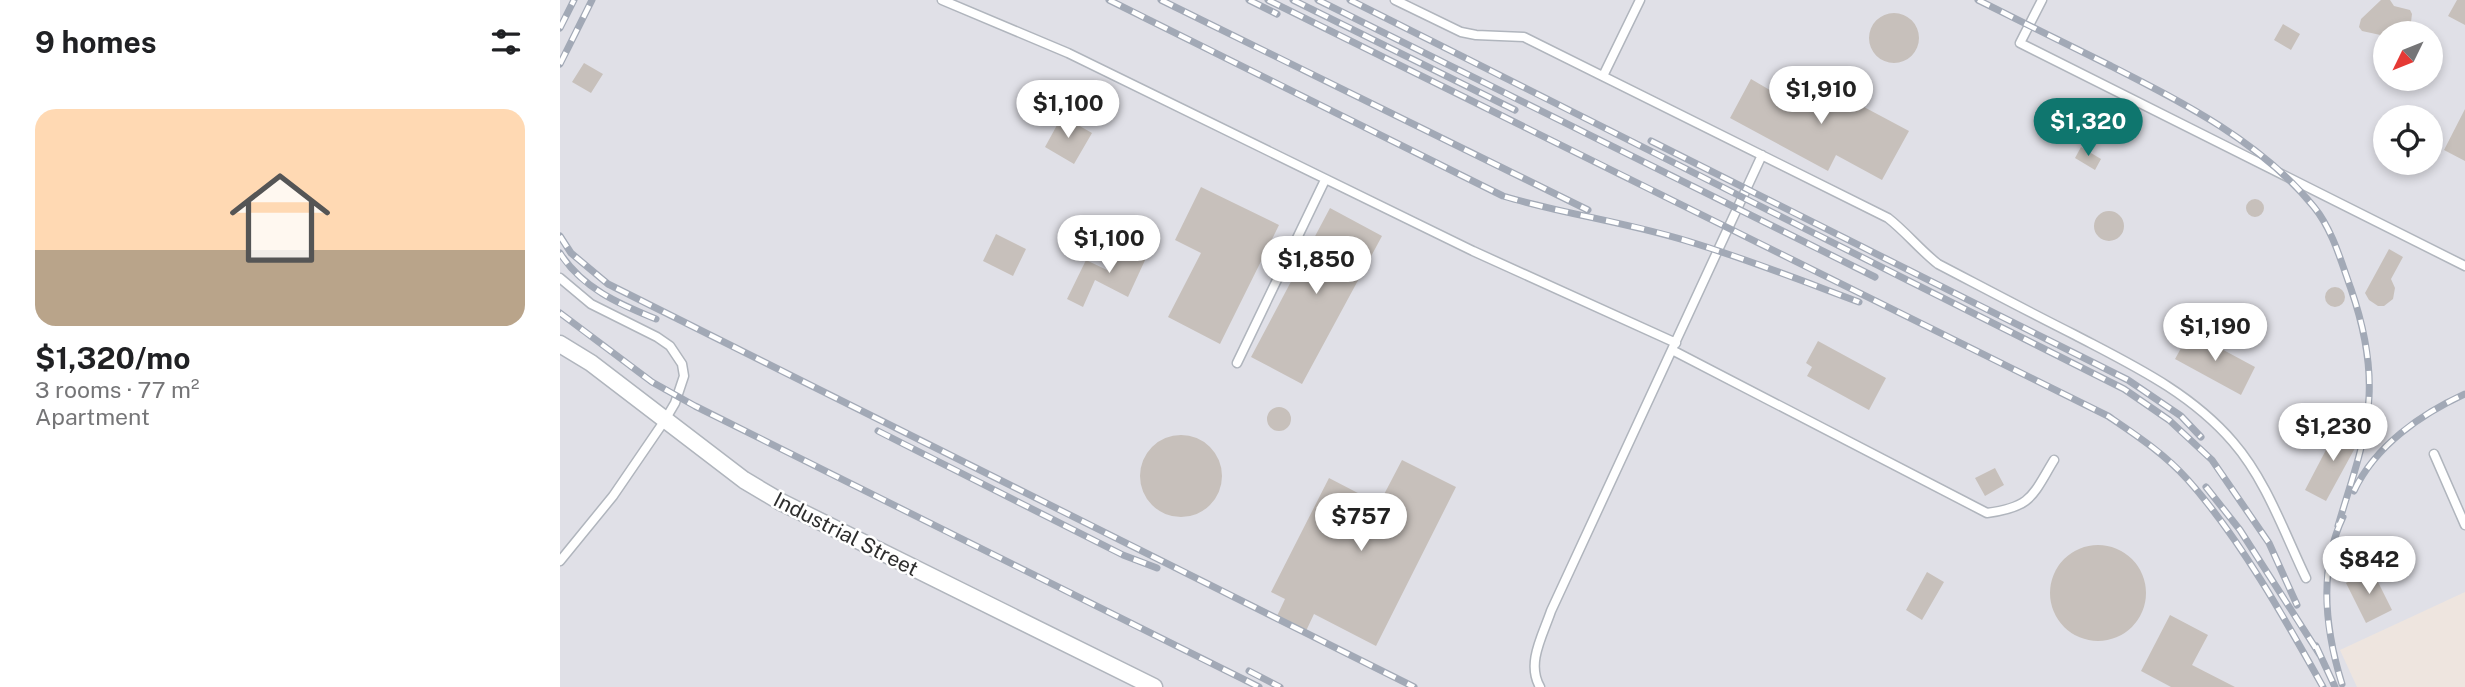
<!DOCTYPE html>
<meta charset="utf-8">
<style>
:root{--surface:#fff;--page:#f6f6f6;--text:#202124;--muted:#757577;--accent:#0f766e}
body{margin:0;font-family:"Public Sans",sans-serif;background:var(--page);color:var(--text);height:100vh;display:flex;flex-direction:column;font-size:26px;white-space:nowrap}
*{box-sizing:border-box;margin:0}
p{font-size:23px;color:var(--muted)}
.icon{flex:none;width:38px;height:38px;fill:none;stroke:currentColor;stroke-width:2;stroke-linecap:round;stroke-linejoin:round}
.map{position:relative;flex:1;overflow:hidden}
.panel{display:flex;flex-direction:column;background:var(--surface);width:560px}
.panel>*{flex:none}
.needle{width:46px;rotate:227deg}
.fabs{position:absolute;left:1813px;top:21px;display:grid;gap:14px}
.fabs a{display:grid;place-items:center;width:70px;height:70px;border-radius:50%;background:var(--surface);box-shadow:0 4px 10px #0003;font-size:35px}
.price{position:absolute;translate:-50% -60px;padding:0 16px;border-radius:24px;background:#fff;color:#222;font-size:23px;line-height:46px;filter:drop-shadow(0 2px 4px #0008)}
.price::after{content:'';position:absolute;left:50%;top:42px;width:21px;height:16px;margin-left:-10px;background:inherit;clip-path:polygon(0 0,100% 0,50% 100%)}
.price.current{background:var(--accent);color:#fff}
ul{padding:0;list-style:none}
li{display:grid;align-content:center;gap:14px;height:371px;padding:0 35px}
li span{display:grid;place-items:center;height:217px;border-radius:21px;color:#555}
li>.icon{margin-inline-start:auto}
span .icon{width:126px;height:126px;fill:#fffc;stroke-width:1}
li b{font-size:30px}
h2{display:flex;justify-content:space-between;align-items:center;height:84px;padding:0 35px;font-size:30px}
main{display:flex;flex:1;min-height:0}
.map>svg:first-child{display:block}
.industrial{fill:#e0e0e7;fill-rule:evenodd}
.building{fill:#c7c0bb}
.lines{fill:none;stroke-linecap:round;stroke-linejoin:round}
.lane-casing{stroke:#b0b5bd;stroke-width:11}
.street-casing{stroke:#b0b5bd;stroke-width:19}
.lane{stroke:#fff;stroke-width:8}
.street{stroke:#fff;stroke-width:16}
.rail-casing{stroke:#a2a9b6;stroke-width:7}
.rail{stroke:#fff;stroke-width:4.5;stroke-dasharray:13;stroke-linecap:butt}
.labels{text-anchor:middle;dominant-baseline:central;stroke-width:5;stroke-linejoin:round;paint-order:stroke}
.street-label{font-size:21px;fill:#2d2d2d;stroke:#fff}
</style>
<main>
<section class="panel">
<h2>9 homes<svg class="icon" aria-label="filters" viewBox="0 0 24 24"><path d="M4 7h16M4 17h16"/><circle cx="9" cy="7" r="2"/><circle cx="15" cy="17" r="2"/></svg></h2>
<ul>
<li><span style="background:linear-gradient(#ffd9b3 65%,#b9a48a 0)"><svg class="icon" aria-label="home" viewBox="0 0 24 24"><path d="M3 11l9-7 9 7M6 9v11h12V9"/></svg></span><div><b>$1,320/mo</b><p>3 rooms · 77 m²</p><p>Apartment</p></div></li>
</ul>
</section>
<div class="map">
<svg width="1905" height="687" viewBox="0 0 1905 687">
<rect width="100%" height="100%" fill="#eee5df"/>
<path class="industrial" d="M0,0H1905V592L1780,650L1797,687H0ZM1825,33H1871V79H1825ZM1825,117H1871V163H1825Z"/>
<path class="building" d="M1821,0H1830L1834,6L1850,10L1852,14L1851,22L1836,29L1837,33H1825V36L1802,31L1799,27L1801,19Z
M1897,0H1905V25L1888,16Z
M1309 38a25 25 0 1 1 50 0a25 25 0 1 1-50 0Z
M1723,24L1740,34L1731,50L1714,40Z
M24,63L43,74L31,93L12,82Z
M1242,74L1349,131L1322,180L1276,155L1268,171L1170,118L1191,79L1227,100Z
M1905,109V161L1884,150Z
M502,116L532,133L514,164L485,147Z
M1521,147L1541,159L1535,170L1515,158Z
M641,187L719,225L660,344L608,317L641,253L615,240Z
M1686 208a9 9 0 1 1 18 0a9 9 0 1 1-18 0Z
M770,208L822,236L742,384L691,357Z
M1534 226a15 15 0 1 1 30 0a15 15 0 1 1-30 0Z
M436,234L466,249L453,276L423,261Z
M559,245L586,258L568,297L535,280L523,307L507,299L526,260L547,270Z
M1829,249L1843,257L1831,279L1835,288L1833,299L1824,306H1818L1809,300L1805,293Z
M1765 297a10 10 0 1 1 20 0a10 10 0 1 1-20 0Z
M1630,332L1695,367L1681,395L1615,359Z
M1258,341L1326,378L1309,410L1247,376L1252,367L1246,363Z
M707 419a12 12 0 1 1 24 0a12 12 0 1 1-24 0Z
M1779,425L1801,437L1766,501L1745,490Z
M580 476a41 41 0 1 1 82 0a41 41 0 1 1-82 0Z
M842,460L896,487L816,646L754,614L746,631L717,616L725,599L711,592L769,478L819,504Z
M1435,468L1444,485L1425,496L1415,478Z
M1490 593a48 48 0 1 1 96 0a48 48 0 1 1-96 0Z
M1812,570L1832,610L1806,623L1786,583Z
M1367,572L1384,582L1362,620L1346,610Z
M1610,615L1648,635L1632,665L1675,687H1611L1581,671Z"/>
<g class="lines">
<g class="lane-casing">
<path id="lane" d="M382,0L508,53L913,251L1116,343
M835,0L901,32L916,35L964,37L1328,218C1346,232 1360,250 1378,264C1424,288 1469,312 1515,335C1572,365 1630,392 1673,442C1706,480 1724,532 1746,578
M1482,0L1460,43L1905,266
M1043,76L1080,0
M0,278L31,304L97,337L110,346L122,364L124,376L115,403L105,420L53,496L0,561
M1112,350L1427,513C1472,507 1472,496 1494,460
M677,363L765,180
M1874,454L1905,525
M980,687C966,663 983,635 991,611L1202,155"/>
</g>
<g class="street-casing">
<path id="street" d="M0,344L31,363L184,480L221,502L594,687"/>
</g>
<use href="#lane" class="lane"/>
<use href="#street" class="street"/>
<g class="rail-casing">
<path id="rail" d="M549,0L943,196C1007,215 1073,223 1137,244C1192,261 1245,282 1299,302
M601,0L1028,210
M689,0L717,14
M708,0L1548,416C1576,435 1605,454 1628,480C1679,537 1725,619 1763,687
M733,0L955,110
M758,0L1315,277
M790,0L1564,389L1609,420L1652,460L1709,543L1737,605
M1418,0C1462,22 1506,44 1551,66C1624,103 1701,142 1754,207C1772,229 1781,261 1791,289C1803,324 1811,360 1809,397C1807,441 1790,484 1778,526
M0,28L14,0
M0,64L32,0
M1091,141L1568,380L1621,416L1641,437
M0,236L11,253L48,284L854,687
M0,253C22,288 59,304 96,319
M0,313L92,382L135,406L699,687
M318,431L563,555L597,568
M1646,487L1680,530L1760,655
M1794,491C1815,446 1861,414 1905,394
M1756,646L1775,687
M689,671L720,687
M1782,684C1765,629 1758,570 1783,517"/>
</g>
<use href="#rail" class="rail"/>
</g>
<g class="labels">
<g class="street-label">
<text transform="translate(286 534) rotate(27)">Industrial Street</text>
</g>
</g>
</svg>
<div class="fabs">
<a><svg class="needle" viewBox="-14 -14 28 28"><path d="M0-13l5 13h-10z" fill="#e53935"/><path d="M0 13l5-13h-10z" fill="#757577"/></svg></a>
<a><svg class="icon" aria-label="locate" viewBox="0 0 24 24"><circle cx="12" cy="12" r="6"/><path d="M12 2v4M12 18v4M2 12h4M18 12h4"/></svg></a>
</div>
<b class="price" style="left:1261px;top:126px">$1,910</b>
<b class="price" style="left:508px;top:140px">$1,100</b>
<b class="price current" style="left:1528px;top:158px">$1,320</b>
<b class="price" style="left:549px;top:275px">$1,100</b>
<b class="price" style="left:756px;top:296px">$1,850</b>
<b class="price" style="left:1655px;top:363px">$1,190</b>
<b class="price" style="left:1773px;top:463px">$1,230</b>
<b class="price" style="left:801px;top:553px">$757</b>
<b class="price" style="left:1809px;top:596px">$842</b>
</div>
</main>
